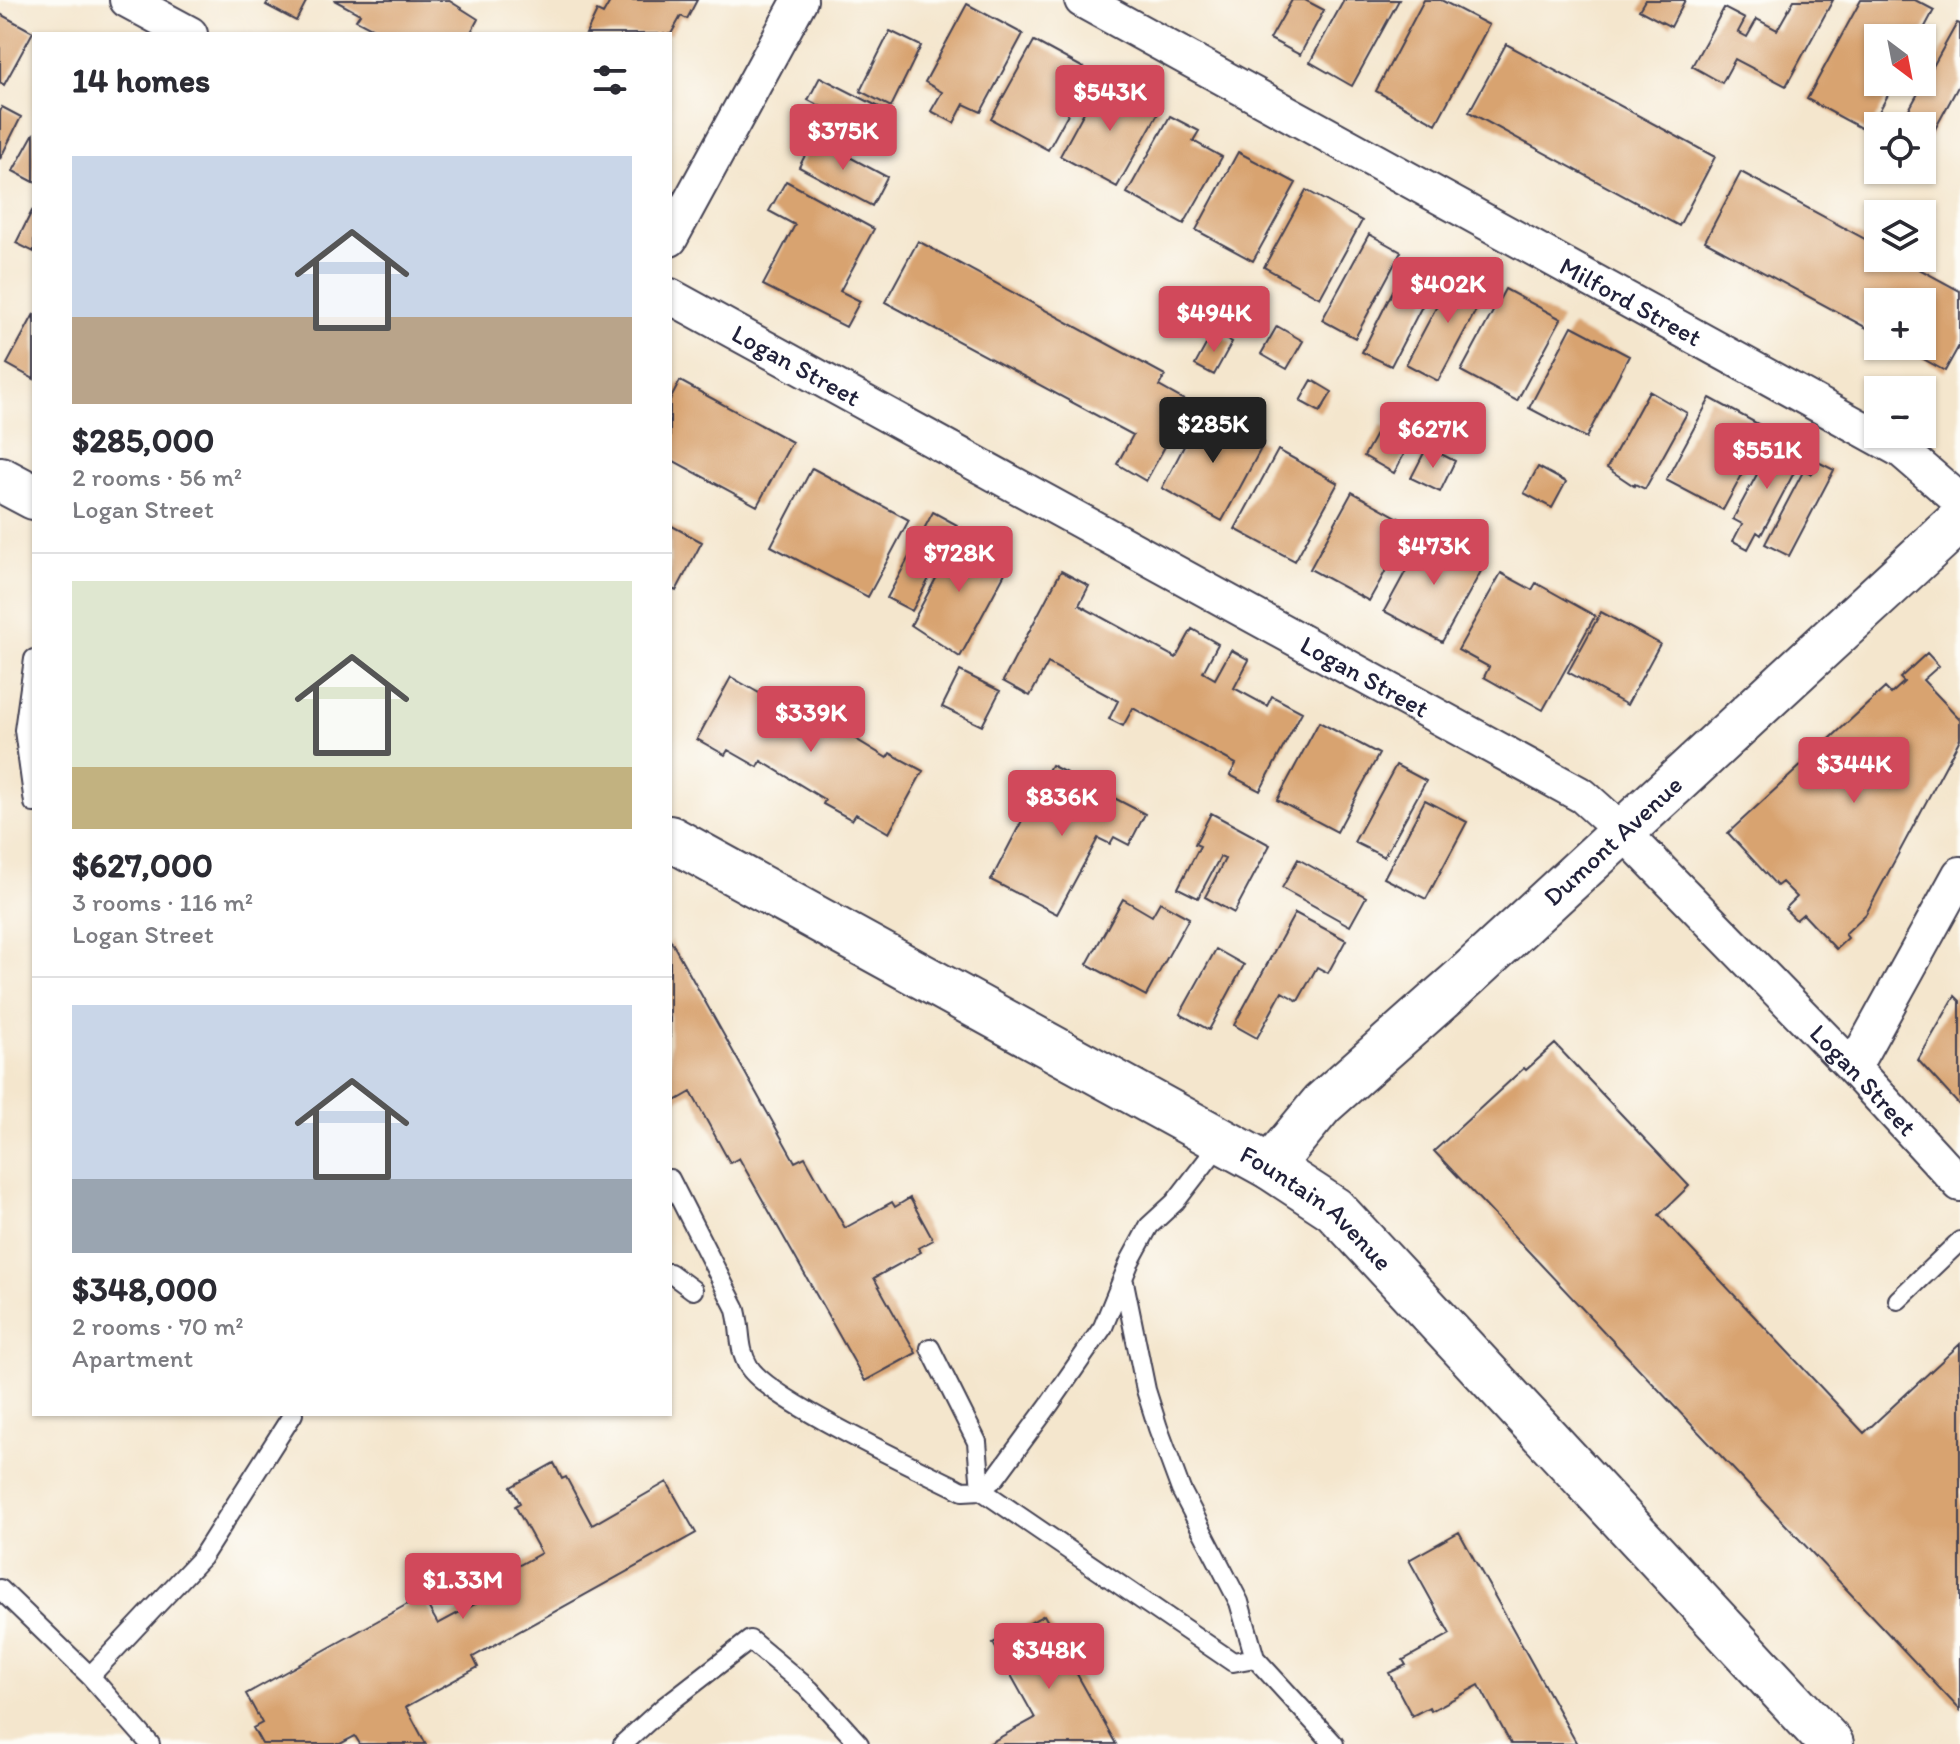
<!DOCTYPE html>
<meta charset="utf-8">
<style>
:root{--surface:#fff;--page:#f7f7f7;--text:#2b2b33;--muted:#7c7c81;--line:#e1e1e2;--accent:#d1495b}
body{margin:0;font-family:Itim,sans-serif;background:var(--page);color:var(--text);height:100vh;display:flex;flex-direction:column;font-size:30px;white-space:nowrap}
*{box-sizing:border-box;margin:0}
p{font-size:26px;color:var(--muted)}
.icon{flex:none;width:44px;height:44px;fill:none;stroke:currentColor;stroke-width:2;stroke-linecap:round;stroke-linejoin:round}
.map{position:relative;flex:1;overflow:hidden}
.sheet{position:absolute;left:32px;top:32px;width:640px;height:1384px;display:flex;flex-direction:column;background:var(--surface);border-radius:0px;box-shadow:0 2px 6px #0004}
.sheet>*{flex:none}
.needle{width:52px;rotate:148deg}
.tools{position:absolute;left:1864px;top:24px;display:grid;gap:16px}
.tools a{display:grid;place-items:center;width:72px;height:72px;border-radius:0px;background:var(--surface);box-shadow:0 2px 6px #0004;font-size:40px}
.price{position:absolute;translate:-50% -68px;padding:0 18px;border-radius:8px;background:var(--accent);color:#fff;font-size:26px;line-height:52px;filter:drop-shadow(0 2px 4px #0008)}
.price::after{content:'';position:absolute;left:50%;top:48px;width:24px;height:18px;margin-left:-12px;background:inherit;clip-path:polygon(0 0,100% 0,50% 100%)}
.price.current{background:#222;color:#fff}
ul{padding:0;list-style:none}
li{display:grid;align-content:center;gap:16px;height:424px;padding:0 40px}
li+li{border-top:2px solid var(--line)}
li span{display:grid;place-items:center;height:248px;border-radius:0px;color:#555}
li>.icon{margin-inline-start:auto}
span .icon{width:144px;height:144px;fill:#fffc;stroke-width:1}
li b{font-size:34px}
h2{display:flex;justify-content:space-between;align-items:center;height:96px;padding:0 40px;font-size:34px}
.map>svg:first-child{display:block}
.building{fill:#d8a370}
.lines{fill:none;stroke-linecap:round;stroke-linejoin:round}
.lane-casing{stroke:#423f51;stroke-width:22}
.street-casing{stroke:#423f51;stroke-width:38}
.secondary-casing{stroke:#423f51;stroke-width:48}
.lane{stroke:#fff;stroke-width:18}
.street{stroke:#fff;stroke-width:34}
.secondary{stroke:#fff;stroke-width:44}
.labels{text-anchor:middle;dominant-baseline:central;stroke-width:6;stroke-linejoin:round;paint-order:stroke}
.street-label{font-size:26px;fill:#22223b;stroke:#fdfcf7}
</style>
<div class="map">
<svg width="1960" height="1744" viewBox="0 0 1960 1744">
<rect width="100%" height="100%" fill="#fdfcf7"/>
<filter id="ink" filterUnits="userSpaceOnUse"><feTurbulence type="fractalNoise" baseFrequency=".0125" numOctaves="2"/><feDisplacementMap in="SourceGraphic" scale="16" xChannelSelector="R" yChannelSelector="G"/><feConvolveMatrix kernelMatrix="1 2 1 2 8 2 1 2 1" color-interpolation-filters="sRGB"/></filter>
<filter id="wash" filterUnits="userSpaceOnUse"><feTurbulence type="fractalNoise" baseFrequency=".006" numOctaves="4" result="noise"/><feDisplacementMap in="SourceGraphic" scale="32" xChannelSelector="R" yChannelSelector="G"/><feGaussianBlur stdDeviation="1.8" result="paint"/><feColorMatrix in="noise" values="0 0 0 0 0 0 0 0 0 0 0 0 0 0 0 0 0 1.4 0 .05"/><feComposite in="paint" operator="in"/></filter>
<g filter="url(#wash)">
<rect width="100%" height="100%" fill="#f4e6cd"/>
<g id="blocks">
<path class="building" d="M269,0H307L296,21L266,5Z
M334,0H448L478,19L470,34H383L356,20L360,14Z
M611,0H697L687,19L681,16L671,34H586L597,11L603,14Z
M1292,0H1305L1324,10L1300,55L1270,39Z
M1344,0H1399L1352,86L1310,62Z
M1424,0H1441L1489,25L1436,124L1376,91Z
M1645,0H1685L1671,27L1639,10Z
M1794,0H1833L1786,86L1735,59L1722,83L1692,66L1724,8L1745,19L1738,32L1747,37L1757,19L1777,30Z
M1861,0H1915L1934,10L1919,38H1878V82H1895L1868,132L1807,99Z
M967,4L1023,34L981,112L964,104L954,123L931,111L942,92L925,82Z
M0,14L33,32L4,85L0,82Z
M1957,23L1960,24V83L1922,153V126H1900Z
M890,31L921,46L891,107L860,91Z
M1034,41L1091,72L1048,150L991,119Z
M1506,44L1715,157L1679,226L1469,112Z
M820,77L893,114L882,138L808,100Z
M1102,79L1160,110L1117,187L1060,156Z
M2,107L21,117L0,159V112Z
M1170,116L1199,131L1193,141L1222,157L1184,224L1127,193Z
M34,133V182L13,171Z
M814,138L887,177L872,206L799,167Z
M1238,152L1296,183L1253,261L1196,230Z
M1741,172L1878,246V258H1899L1960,291V344L1945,371L1900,346H1922V302H1878V334L1705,241Z
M786,181L874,229L840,291L860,301L846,327L763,285L795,225L769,211Z
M1306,190L1362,221L1320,298L1264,267Z
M32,211L34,213V252L16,243Z
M1369,234L1401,252L1355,338L1322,320Z
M918,241L1165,375L1159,386L1189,403L1146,481L1117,464L1133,435L885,302Z
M1457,268L1489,286L1438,381L1406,364Z
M1404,269L1433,285L1391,366L1362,352Z
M1505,289L1561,319L1517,401L1461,371Z
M34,314V379L7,364Z
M1277,326L1303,341L1287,369L1261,354Z
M1572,326L1629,356L1586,438L1529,408Z
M1213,332L1232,342L1214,375L1195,365Z
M1312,380L1332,392L1320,412L1300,401Z
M680,381L792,442L757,506L670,459V400Z
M1649,391L1687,413L1645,489L1635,484L1634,486L1607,468Z
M1710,398L1767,429L1723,510L1666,480Z
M1203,410L1264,443L1222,521L1162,488Z
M1381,425L1411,441L1394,473L1364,456Z
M1777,437L1805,452L1761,535L1757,532L1748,549L1733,541L1742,524L1733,519Z
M1427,447L1455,461L1440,492L1411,478Z
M1278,450L1338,483L1295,561L1235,529Z
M1818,462L1834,470L1789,556L1765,544L1804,470L1812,474Z
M1538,467L1566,482L1552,508L1524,493Z
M812,468L909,520L868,597L771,546Z
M1352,492L1411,525L1369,601L1310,569Z
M933,512L957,525L912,611L887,598Z
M670,525L702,542L676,591L670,588Z
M963,528L992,544L982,561L1005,573L960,657L911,625Z
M1427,532L1485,564L1442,642L1384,611Z
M1061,571L1089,586L1079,605L1176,658L1192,629L1218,644L1203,672L1215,679L1231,650L1249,660L1234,688L1267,706L1272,696L1302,712L1260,791L1230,775L1236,764L1133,708L1123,726L1109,719L1118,701L1048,663L1030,696L1003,681Z
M1501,573L1532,590L1536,583L1595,616L1543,710L1484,677L1489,667L1458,650Z
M1601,612L1660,644L1627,705L1568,672Z
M1927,653L1939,666L1923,680L1960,719V739L1866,914L1845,934L1848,938L1836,949L1803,914L1796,920L1785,909L1797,897L1782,882L1777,886L1728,833L1885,688L1891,694L1904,682L1900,678Z
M960,671L1000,691L982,726L942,707Z
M731,677L759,693L762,688L793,705L795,702L887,758L890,753L923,771L889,833L856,814L852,820L823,804L825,800L761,761L758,767L728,750L725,755L697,739Z
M1319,722L1379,754L1337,832L1277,800Z
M1051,765L1145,814L1129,845L1114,837L1110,844L1098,838L1057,914L991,880Z
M1396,765L1426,781L1384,857L1354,842Z
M1425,800L1467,822L1426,899L1384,878Z
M1211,813L1270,845L1234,913L1205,897L1225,859L1220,857L1198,898L1178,888L1200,846L1195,844Z
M1298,859L1366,897L1350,926L1282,888Z
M1123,899L1152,916L1160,902L1189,918L1146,996L1087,964Z
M1295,913L1346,940L1328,973L1317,967L1298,1001L1282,992L1257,1038L1234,1025Z
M670,939L795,1162L805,1157L845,1228L892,1202L895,1207L910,1198L933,1240L918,1248L921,1252L874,1278L916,1353L865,1381L739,1158L730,1163L691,1092L670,1104Z
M1216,949L1244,965L1209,1030L1180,1014Z
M1955,996L1960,1001V1106L1918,1060Z
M1555,1044L1689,1186L1659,1215L1864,1433L1960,1344V1710L1434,1151L1524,1068L1526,1070Z
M554,1463L562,1479L566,1477L592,1525L667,1482L696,1533L473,1657L478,1667L406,1707L426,1744H360L355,1736L340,1744H262L253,1728L262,1723L246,1694L422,1596L438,1624L475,1604L469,1593L541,1553L515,1506L520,1503L511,1487Z
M1459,1532L1577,1744H1511L1479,1685L1431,1711L1429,1707L1412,1716L1389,1673L1406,1665L1403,1660L1450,1634L1409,1560Z
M1044,1615L1116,1744H988L1035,1718L993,1643Z"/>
</g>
</g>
<g filter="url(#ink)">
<use href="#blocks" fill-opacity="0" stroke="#423f51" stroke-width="2"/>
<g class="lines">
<g class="lane-casing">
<path id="lane" d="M34,659L24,730L34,803
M670,1179L735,1307C742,1327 737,1348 749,1367C771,1401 920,1469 963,1491L981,1490L996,1477L1049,1405L1103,1327L1130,1261L1149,1226L1175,1202L1222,1141
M670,1273L693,1290
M1124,1282L1146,1390L1158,1428L1181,1490L1239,1602L1255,1658
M1898,1300L1960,1241
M930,1348L977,1442L981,1490L1233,1662L1255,1658L1334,1744
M0,1589L90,1676L150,1744
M90,1676L202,1557L293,1414
M623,1744L665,1706L750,1640L810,1690L859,1744"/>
</g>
<g class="street-casing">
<g id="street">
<path d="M127,0L190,34"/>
<path id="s1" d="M1082,0L1901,450L1960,501"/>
<path d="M670,239L800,0"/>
<path id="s2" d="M670,296L1583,796L1623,832L1853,1068L1960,1184"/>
<path d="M1853,1068L1960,874"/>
</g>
</g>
<g class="secondary-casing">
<g id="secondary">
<path d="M0,479L34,497"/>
<path id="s3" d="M670,838L1270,1167L1334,1209L1831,1744"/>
<path id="s4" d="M1270,1167L1322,1104L1464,978L1960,520"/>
</g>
</g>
<use href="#lane" class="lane"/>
<use href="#street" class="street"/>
<use href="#secondary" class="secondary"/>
</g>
</g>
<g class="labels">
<g class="street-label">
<text stroke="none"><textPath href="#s1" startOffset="626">Milford Street</textPath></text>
<text stroke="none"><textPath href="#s2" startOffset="144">Logan Street</textPath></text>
<text stroke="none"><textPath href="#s2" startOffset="792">Logan Street</textPath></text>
<text stroke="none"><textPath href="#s4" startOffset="474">Dumont Avenue</textPath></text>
<text stroke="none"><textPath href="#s2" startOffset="1440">Logan Street</textPath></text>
<text stroke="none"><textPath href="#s3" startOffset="746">Fountain Avenue</textPath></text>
</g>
</g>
</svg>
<div class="tools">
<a><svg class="needle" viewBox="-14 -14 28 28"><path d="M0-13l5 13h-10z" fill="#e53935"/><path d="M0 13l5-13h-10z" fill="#7c7c81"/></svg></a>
<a><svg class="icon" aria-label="locate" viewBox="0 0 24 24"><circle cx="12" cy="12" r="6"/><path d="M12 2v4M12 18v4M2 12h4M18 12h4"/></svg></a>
<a><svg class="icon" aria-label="layers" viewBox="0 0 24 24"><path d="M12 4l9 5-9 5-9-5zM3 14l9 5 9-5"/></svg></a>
<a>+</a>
<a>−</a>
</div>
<b class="price" style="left:1110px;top:133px">$543K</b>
<b class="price" style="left:843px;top:172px">$375K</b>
<b class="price" style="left:1448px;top:325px">$402K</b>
<b class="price" style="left:1214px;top:354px">$494K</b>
<b class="price current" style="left:1213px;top:465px">$285K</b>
<b class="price" style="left:1433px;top:470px">$627K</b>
<b class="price" style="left:1767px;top:491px">$551K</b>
<b class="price" style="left:1434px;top:587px">$473K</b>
<b class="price" style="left:959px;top:594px">$728K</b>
<b class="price" style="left:811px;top:754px">$339K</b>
<b class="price" style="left:1854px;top:805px">$344K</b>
<b class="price" style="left:1062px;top:838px">$836K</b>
<b class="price" style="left:463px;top:1621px">$1.33M</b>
<b class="price" style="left:1049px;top:1691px">$348K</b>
<section class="sheet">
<h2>14 homes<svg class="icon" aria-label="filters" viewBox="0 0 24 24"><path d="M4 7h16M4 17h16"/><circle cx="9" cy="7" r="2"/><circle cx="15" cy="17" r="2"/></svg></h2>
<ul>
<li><span style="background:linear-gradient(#c9d6e8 65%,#b9a48a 0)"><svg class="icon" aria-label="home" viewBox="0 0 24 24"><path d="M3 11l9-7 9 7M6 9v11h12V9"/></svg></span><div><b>$285,000</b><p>2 rooms · 56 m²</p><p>Logan Street</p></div></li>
<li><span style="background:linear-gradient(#dfe7d0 75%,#c2b280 0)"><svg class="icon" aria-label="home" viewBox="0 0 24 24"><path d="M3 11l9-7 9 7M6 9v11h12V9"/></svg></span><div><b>$627,000</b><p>3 rooms · 116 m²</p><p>Logan Street</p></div></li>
<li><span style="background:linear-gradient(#c9d6e8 70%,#9aa5b1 0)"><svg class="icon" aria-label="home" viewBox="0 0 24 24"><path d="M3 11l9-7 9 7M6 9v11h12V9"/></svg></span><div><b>$348,000</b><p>2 rooms · 70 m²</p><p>Apartment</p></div></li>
</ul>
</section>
</div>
